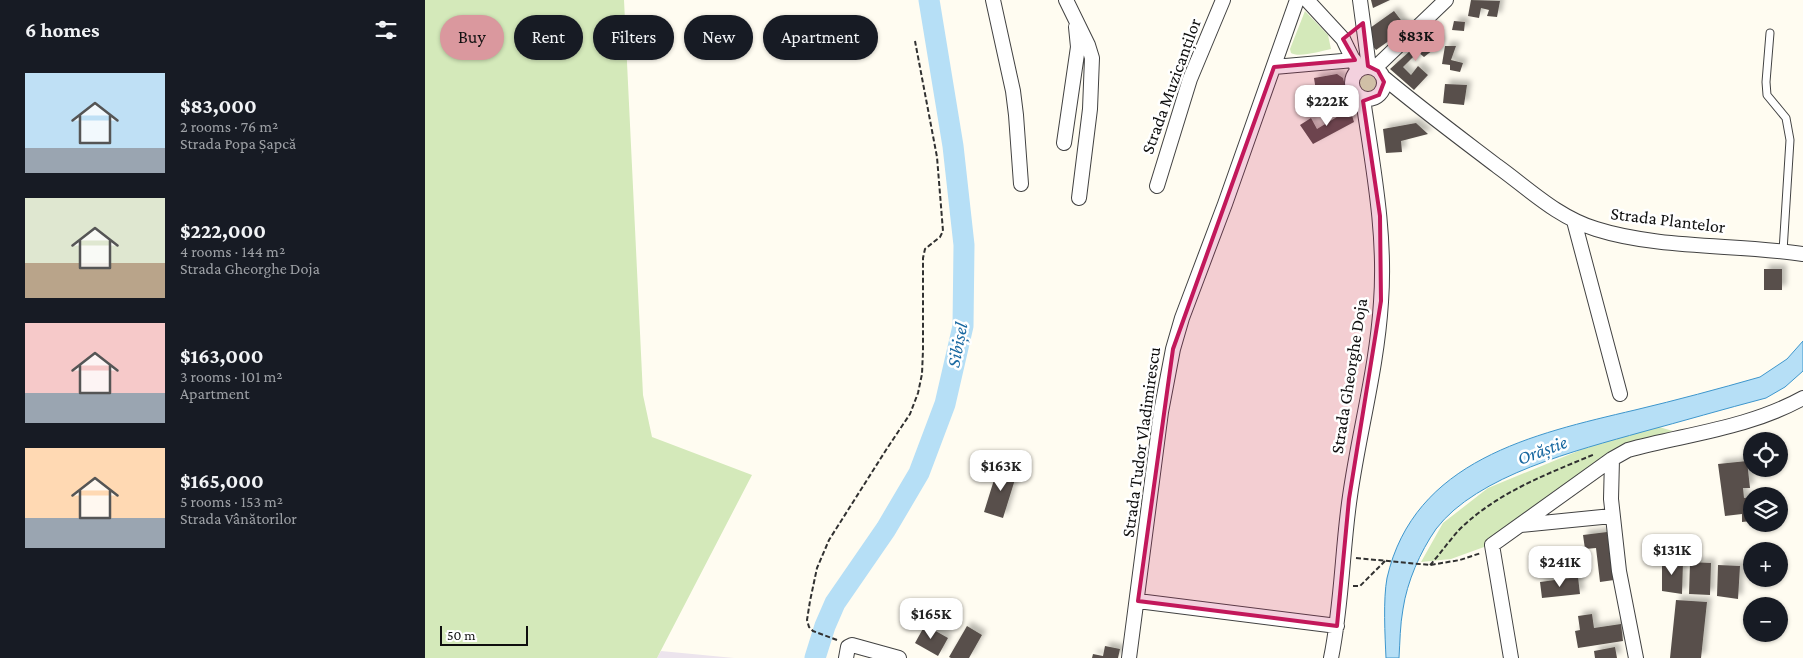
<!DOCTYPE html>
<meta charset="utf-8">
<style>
:root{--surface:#171b24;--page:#20242c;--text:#f1f3f6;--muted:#9ea1a6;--accent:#da989e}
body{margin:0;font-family:"Crimson Pro",serif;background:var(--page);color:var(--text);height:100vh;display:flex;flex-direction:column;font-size:19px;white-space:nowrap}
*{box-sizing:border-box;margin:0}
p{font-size:16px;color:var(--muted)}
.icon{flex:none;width:28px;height:28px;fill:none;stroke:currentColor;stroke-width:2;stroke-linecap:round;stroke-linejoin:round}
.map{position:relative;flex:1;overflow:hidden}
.details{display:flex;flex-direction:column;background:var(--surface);width:425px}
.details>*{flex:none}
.banner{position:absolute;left:15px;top:15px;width:475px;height:45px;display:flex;gap:10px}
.buttons{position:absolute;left:1318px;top:432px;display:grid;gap:10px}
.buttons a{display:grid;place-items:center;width:45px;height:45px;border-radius:50%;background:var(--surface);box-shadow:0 1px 4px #0004;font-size:25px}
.scale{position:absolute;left:15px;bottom:12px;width:88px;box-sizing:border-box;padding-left:5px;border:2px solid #0f0f0f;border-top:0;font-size:14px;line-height:18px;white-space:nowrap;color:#0f0f0f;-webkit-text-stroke:4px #fff;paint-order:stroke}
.price{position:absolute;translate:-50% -42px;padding:0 11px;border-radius:10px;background:#fff;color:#222;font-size:16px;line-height:32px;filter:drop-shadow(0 1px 2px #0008)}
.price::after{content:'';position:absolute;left:50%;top:30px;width:15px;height:11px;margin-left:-8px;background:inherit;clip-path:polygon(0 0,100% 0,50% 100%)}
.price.selected{background:var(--accent);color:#111}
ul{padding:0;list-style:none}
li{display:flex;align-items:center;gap:15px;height:125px;padding:0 25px}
li span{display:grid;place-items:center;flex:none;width:140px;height:100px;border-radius:0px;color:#555}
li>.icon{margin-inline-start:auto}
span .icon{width:60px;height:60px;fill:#fffc;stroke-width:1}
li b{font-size:21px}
h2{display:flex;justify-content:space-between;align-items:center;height:60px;padding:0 25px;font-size:21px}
.pill{padding:0 18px;border-radius:22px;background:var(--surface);box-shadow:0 1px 4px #0004;font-size:18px;line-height:45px}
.pill.selected{background:var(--accent);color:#111}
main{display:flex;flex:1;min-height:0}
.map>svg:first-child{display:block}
.industrial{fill:#ece4ed}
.green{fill:#d4e9ba}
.water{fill:#b6dff6;stroke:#3e96cc}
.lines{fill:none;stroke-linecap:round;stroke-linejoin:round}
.river{stroke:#b6dff6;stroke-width:21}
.building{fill:#58504b;filter:url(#shadow)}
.service-casing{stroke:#424242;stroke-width:9}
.minor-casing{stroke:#424242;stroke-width:16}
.path{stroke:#313131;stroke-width:2;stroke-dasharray:5 2.5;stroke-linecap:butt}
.service{stroke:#fff;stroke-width:7}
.minor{stroke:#fff;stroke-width:14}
.marked{fill:#c2185b;fill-opacity:0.2;stroke:#c2185b;stroke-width:4;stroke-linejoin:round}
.labels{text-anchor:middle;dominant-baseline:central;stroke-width:5;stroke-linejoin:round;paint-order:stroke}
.street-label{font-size:18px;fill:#0f0f0f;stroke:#fff}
.water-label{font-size:19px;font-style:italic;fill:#1868a0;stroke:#fff}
</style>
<main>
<section class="details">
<h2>6 homes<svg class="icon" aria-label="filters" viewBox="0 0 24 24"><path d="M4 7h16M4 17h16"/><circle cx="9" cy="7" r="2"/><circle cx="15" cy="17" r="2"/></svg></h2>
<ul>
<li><span style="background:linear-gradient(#bfe0f5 75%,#9aa5b1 0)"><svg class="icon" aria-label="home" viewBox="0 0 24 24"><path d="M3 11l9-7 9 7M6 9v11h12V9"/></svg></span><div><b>$83,000</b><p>2 rooms · 76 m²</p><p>Strada Popa Șapcă</p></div></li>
<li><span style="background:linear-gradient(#dfe7d0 65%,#b9a48a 0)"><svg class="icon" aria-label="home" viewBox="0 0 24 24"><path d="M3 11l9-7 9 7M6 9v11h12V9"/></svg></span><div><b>$222,000</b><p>4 rooms · 144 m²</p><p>Strada Gheorghe Doja</p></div></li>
<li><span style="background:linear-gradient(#f6c9c9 70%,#9aa5b1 0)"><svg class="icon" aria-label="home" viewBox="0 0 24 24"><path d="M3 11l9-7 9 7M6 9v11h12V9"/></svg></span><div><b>$163,000</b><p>3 rooms · 101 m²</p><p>Apartment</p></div></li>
<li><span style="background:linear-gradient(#ffd9b3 70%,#9aa5b1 0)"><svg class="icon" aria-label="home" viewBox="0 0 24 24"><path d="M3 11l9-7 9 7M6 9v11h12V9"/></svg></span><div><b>$165,000</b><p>5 rooms · 153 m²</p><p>Strada Vânătorilor</p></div></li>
</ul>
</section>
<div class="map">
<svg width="1378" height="658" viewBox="0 0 1378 658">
<defs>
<filter id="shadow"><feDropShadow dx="4.5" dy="-4.5" stdDeviation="2.5" flood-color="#0004"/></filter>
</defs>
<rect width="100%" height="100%" fill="#fffcf1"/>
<path class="industrial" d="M236,651L309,658H232Z"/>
<path class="green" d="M0,0H199L218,395L227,437L327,475L232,658H0Z
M880,11L903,35L906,49C896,51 874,58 866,53L865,49Z
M942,71L956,84C945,111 916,81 942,71Z
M1234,427L1248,431L1208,446L1174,463L1059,547L1026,559L996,562L1018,523L1063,488L1182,439Z"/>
<path class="water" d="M1378,341V371L1360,387L1341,398C1299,409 1258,421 1217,432C1153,450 1052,475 1011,529C995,552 982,582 978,609C975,625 975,642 974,658H961C960,636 958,599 962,578C989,460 1108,434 1210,410C1252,400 1293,389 1335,377L1362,359Z"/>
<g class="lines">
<path class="river" d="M390,658L400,626L410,603L461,529L494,473L520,404L538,326L539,245L528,146L504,0"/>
</g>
<path class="building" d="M946,0H965L948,8Z
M1046,0L1075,1L1072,17L1062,16L1064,10L1056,8L1054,18L1043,16Z
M969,11L982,28L951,50L946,44L945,28Z
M1029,21L1040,22L1039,31L1027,30Z
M1005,33L1017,43L999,57L993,52L978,67L986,75L993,66L1003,75L989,90L965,69Z
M1020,46H1031L1026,60L1038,63L1035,72L1025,70V65L1017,64Z
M912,74L918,78L924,100L901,102L900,90L891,91L889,78Z
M1020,84L1042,85L1039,105L1018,103Z
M925,109L929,122L888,144L875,125L886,118L892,129Z
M991,123L1003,134L976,141L977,152L961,153L958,129Z
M1339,269H1357V290H1339Z
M1322,461L1325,488H1318L1319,498L1326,497V521L1317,522V514L1300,516L1293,464Z
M573,467L592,473L578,518L559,512Z
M1182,532L1189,580L1175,582L1171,548L1160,549L1158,535Z
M1237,559L1258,562L1257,594L1237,591Z
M1265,562L1286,563L1285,595L1264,594Z
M1293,565L1315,566L1313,599L1292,596Z
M1153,577L1155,594L1117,598L1115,582Z
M1251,600L1282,602L1276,658H1245Z
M1167,614L1169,628L1196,624L1198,641L1153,648L1150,631L1155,630L1153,616Z
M500,625L523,638L513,656L490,643Z
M542,626L557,635L544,658H526L524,657Z
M680,646L695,649L693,658H667L668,654L678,656Z
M1190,647L1192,658H1170L1169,651Z"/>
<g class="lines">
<g class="service-casing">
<path id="service" d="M1345,33L1341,82L1342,95L1361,118L1365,140L1358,251"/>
</g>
<g class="minor-casing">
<path id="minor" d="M568,0L588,91L591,115L596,184
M641,0L663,45L667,58L665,109L654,198
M882,0L918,39L933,70
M935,0L944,67
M927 83a16 16 0 1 1 32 0a16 16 0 1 1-32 0Z
M849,67L929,60
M950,68L1021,0
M958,77C995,108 1034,137 1072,166C1104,189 1132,217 1171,229C1234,249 1312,244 1378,254
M639,143L653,47L651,27
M732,186L765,79L798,0
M1149,221L1195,394
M1187,459L1186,499L1194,571L1211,658
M1096,525L1187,516
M713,601L912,626
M421,658L423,647L427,645L474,658
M704,658L736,412L748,349L757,318L800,204L872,0
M906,658C917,605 917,550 925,496C934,432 952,368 956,302C961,233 948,168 938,99
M1086,658L1067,545L1187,459L1203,450C1262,434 1324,428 1378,398"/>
</g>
<path class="path" d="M931,558L1005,565L1035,560L1056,553
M1005,565C1015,554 1024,541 1034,530C1071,493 1122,474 1170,454
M928,586H935L960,561
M412,640L388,631L384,627L382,620L385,601L392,568L404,540L461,450L485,414L493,393L497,374L498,350V258L500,249L515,237L518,231L512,157L490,41"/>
<use href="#service" class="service"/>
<use href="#minor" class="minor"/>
</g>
<path class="marked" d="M938,23L943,66L953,71L959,82L954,95L938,101L955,216L956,301L924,499L912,626L713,601L748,349L849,67L930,60L918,39Z"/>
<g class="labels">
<g class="street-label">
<text transform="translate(746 86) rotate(-70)">Strada Muzicanților</text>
<text transform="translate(1243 220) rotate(7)">Strada Plantelor</text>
<text transform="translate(924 376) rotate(-81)">Strada Gheorghe Doja</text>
<text transform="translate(716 442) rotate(-82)">Strada Tudor Vladimirescu</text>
</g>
<g class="water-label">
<text transform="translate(532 345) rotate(-79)">Sibișel</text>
<text transform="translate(1117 450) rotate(-21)">Orăștie</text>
</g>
</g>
</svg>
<div class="buttons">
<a><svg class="icon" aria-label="locate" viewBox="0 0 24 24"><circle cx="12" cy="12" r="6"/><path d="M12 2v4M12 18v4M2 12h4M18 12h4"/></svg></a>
<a><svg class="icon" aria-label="layers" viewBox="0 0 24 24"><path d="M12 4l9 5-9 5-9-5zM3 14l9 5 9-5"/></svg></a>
<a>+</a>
<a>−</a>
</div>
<div class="scale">50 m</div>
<b class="price selected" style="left:991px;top:62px">$83K</b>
<b class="price" style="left:902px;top:127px">$222K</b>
<b class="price" style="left:576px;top:492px">$163K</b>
<b class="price" style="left:1247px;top:576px">$131K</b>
<b class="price" style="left:1135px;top:588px">$241K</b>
<b class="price" style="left:506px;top:640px">$165K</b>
<div class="banner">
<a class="pill selected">Buy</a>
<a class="pill">Rent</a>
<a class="pill">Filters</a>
<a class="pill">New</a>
<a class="pill">Apartment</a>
</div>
</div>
</main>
